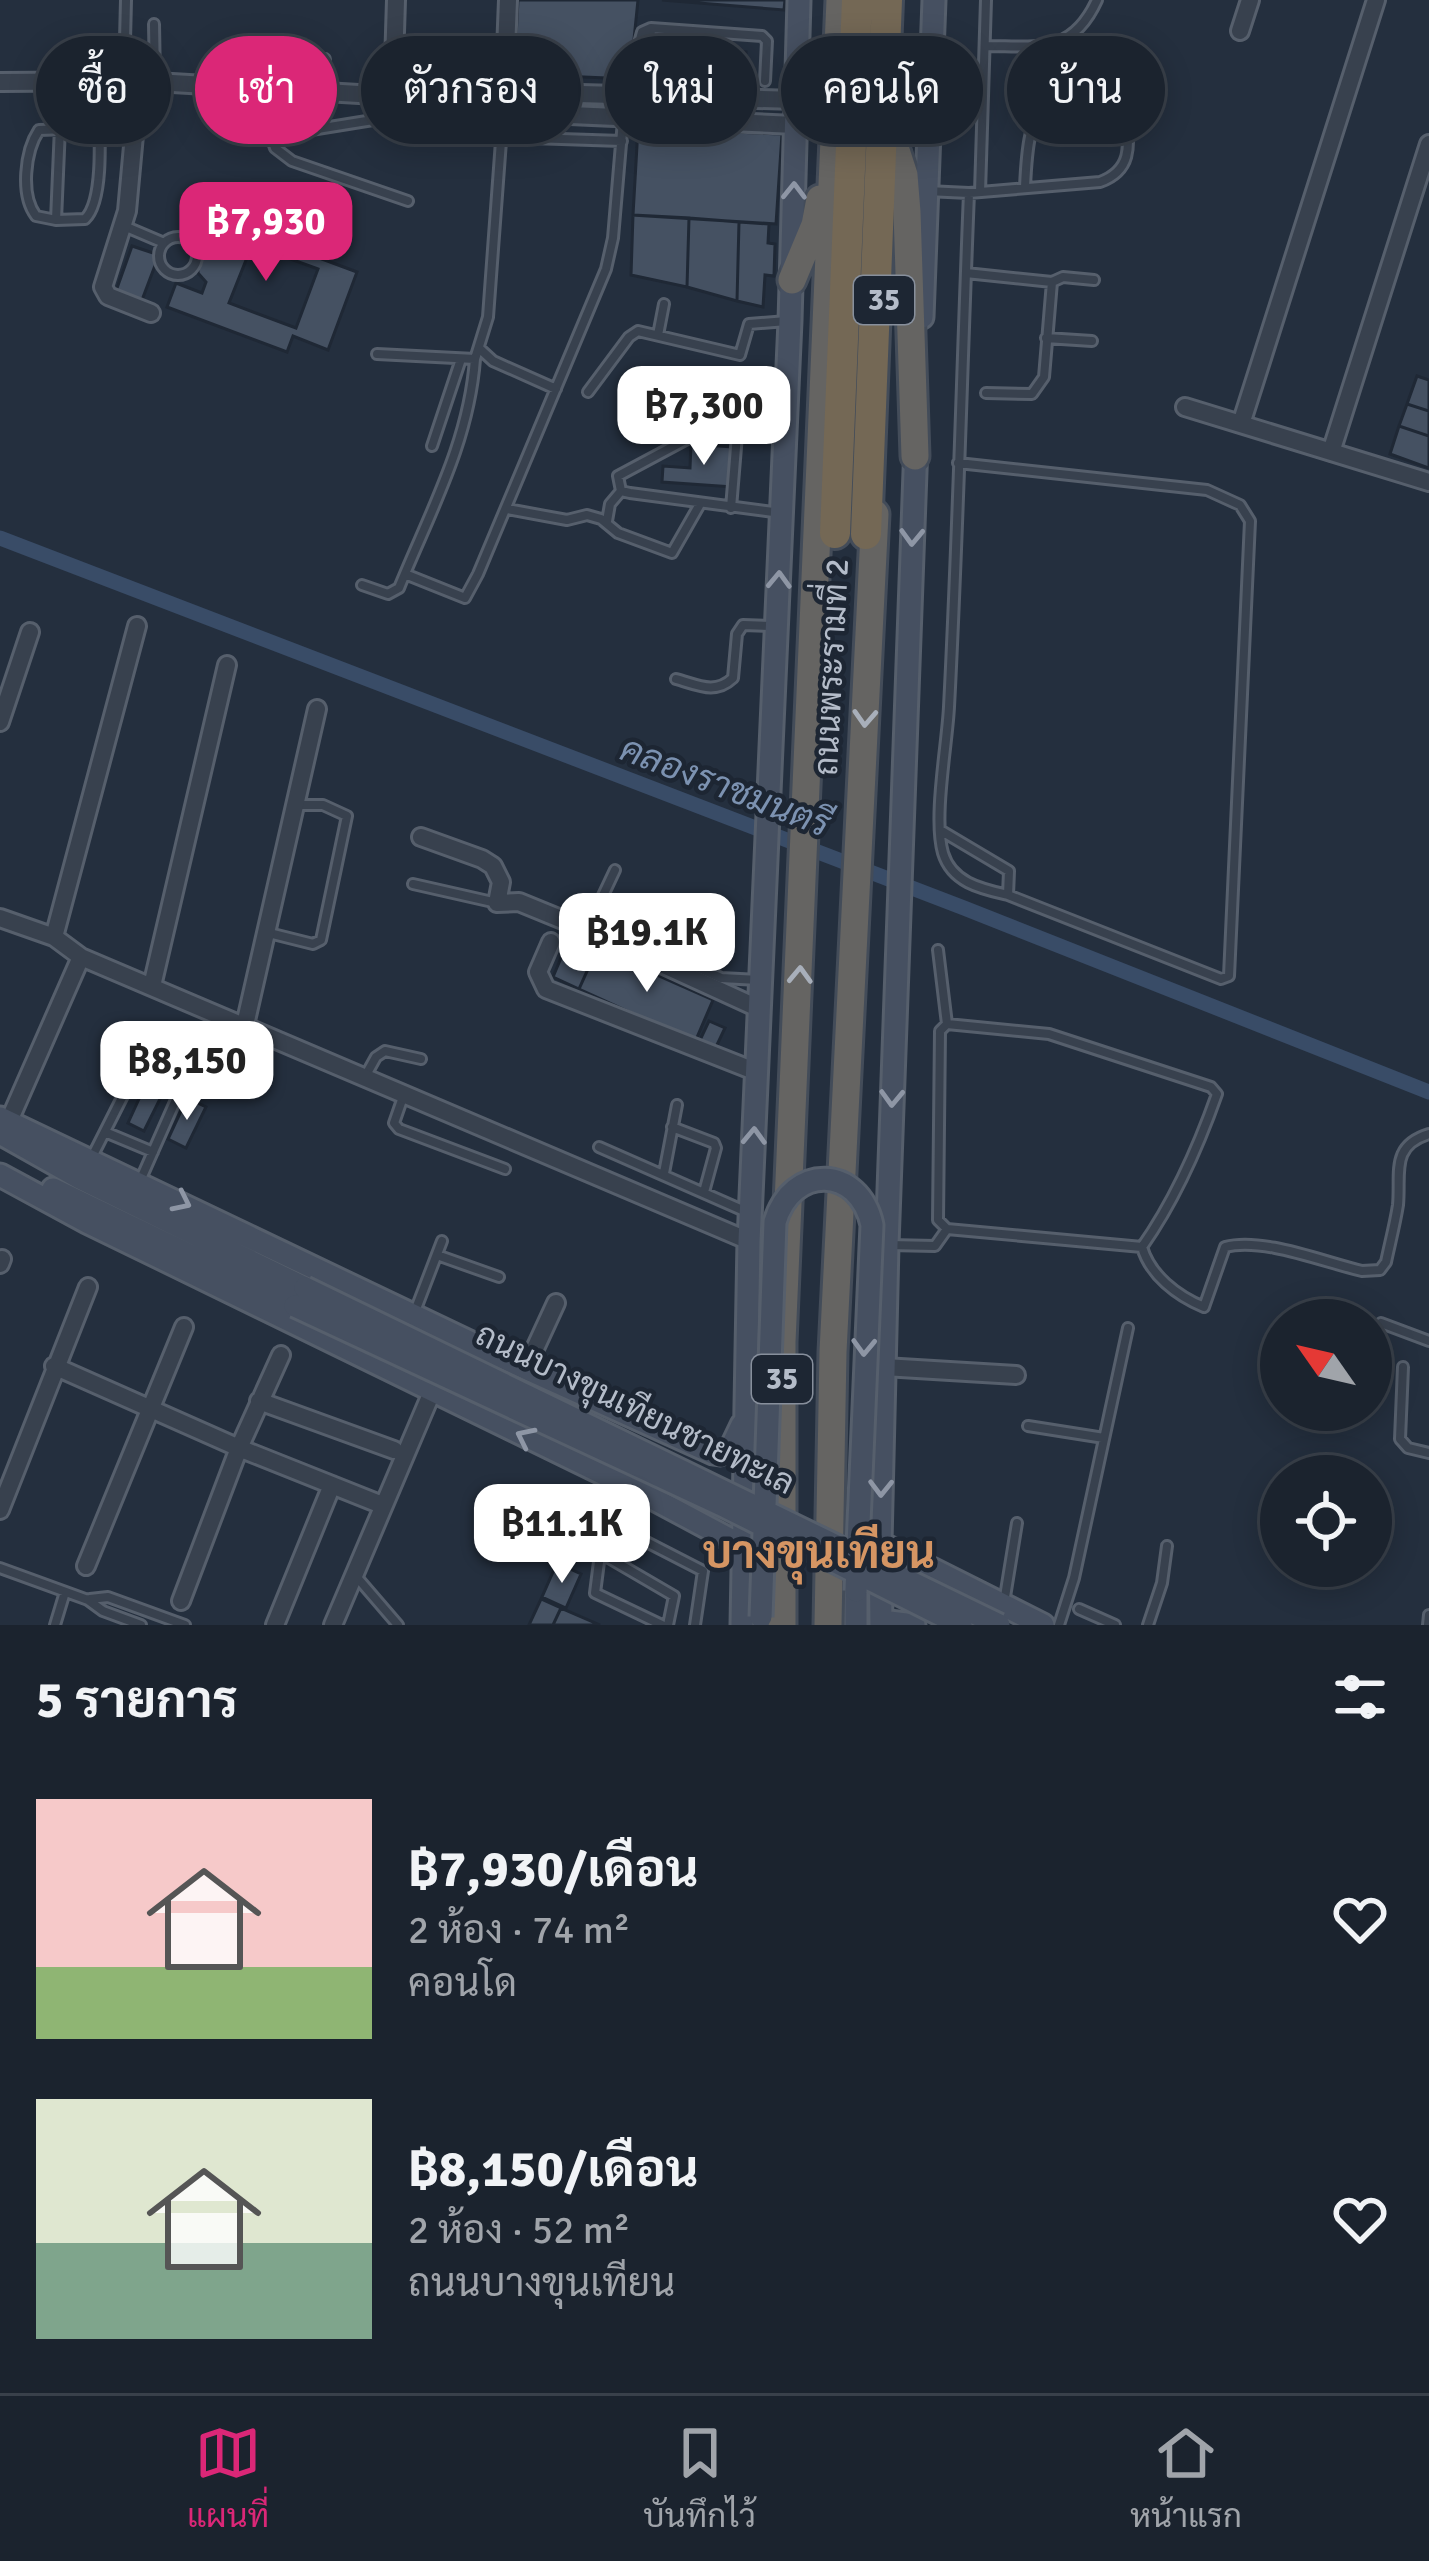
<!DOCTYPE html>
<html lang="th">
<meta charset="utf-8">
<style>
:root{--surface:#1b232e;--page:#242b36;--text:#f1f3f6;--muted:#a0a4aa;--line:#39404a;--accent:#db2777}
body{margin:0;font-family:Signika,Sarabun,sans-serif;background:var(--page);color:var(--text);height:100vh;display:flex;flex-direction:column;font-size:45px;white-space:nowrap}
*{box-sizing:border-box;margin:0}
p{font-size:39px;color:var(--muted)}
.icon{flex:none;width:66px;height:66px;fill:none;stroke:currentColor;stroke-width:2;stroke-linecap:round;stroke-linejoin:round}
.map{position:relative;height:1625px;overflow:hidden}
.side{display:flex;flex-direction:column;background:var(--surface);flex:1}
.side>*{flex:none}
.banner{position:absolute;left:36px;top:36px;width:1359px;height:108px;display:flex;gap:24px}
.needle{width:78px;rotate:304deg}
.controls{position:absolute;left:1260px;top:1299px;display:grid;gap:24px}
.controls a{display:grid;place-items:center;width:132px;height:132px;border-radius:50%;background:var(--surface);box-shadow:0 6px 30px #0003,0 0 0 3px var(--line);font-size:60px}
.price{position:absolute;translate:-50% -102px;padding:0 27px;border-radius:24px;background:#fff;color:#222;font-size:39px;line-height:78px;filter:drop-shadow(0 3px 6px #0008)}
.price::after{content:'';position:absolute;left:50%;top:72px;width:36px;height:27px;margin-left:-18px;background:inherit;clip-path:polygon(0 0,100% 0,50% 100%)}
.price.active{background:var(--accent);color:#fff}
ul{padding:0;list-style:none}
li{display:flex;align-items:center;gap:36px;height:300px;padding:0 36px}
li span{display:grid;place-items:center;flex:none;width:336px;height:240px;border-radius:0px;color:#555}
li>.icon{margin-inline-start:auto}
span .icon{width:144px;height:144px;fill:#fffc;stroke-width:1}
li b{font-size:51px}
h2{display:flex;justify-content:space-between;align-items:center;height:144px;padding:0 36px;font-size:51px}
.chip{padding:0 42px;border-radius:54px;background:var(--surface);box-shadow:0 6px 30px #0003,0 0 0 3px var(--line);font-size:42px;line-height:108px}
.chip.active{background:var(--accent);color:#fff}
.tabs{display:flex;justify-content:space-around;align-items:center;height:168px;border-top:3px solid var(--line);background:var(--surface);font-size:33px;color:var(--muted)}
.tabs a{display:grid;justify-items:center;gap:6px}
.tabs .active{color:var(--accent)}
.map>svg:first-child{display:block}
.lines{fill:none;stroke-linecap:round;stroke-linejoin:round}
.canal{stroke:#394c67;stroke-width:15}
.building{fill:#455162;stroke:#1f2835;stroke-width:3;fill-rule:evenodd}
.service-casing{stroke:#565f6c;stroke-width:14}
.minor-casing{stroke:#565f6c;stroke-width:22}
.secondary-casing{stroke:#565f6c;stroke-width:27}
.trunk-casing{stroke:#434c59;stroke-width:33}
.motorway-casing{stroke:#434c59;stroke-width:36}
.service{stroke:#38414e;stroke-width:8}
.minor{stroke:#38414e;stroke-width:16}
.secondary{stroke:#465061;stroke-width:21}
.trunk{stroke:#656462;stroke-width:27}
.motorway{stroke:#746855;stroke-width:30}
.secondary-bridge-casing{stroke:#565f6c;stroke-width:27;stroke-linecap:butt}
.secondary-bridge{stroke:#465061;stroke-width:21}
.oneway{stroke:#8e96a5}
.oneway2{stroke:#a8afba}
.labels{text-anchor:middle;dominant-baseline:central;stroke-width:9;stroke-linejoin:round;paint-order:stroke}
.shield{fill:#1d2633;stroke:#878f9c;stroke-width:3}
.shield-label{font-size:30px;font-weight:bold;fill:#b4bcc9}
.street-label{font-size:33px;fill:#b4bcc9;stroke:#1d2633}
.water-label{font-size:36px;font-style:italic;fill:#7c92b1;stroke:#1d2633}
.district-label{font-size:45px;font-weight:bold;fill:#d59563;stroke:#1d2633}
</style>
<div class="map">
<svg width="1429" height="1625" viewBox="0 0 1429 1625">
<rect width="100%" height="100%" fill="#242f3e"/>
<g class="lines">
<path class="canal" d="M0,538L964,908L1429,1092"/>
</g>
<path class="building" d="M518,0H638L630,79L514,74Z
M662,0H785L784,10Z
M695,49L746,52L745,85L693,84Z
M638,128L782,134L776,224L633,215Z
M205,202L326,247L322,259L357,272L328,350L293,336L287,352L167,307L176,283L202,293L206,282L198,273V259L207,249L219,247L224,234L197,224ZM252,245L318,269L296,328L229,303Z
M633,215L689,218L687,287L631,275Z
M689,218L739,222L737,301L687,287Z
M739,222L769,224L768,243L775,244L774,276L765,275L763,307L737,301Z
M132,246L159,255L142,300L116,291Z
M1417,376L1429,380V411L1407,404Z
M1407,404L1429,411V436L1399,426Z
M1399,426L1429,436V468L1390,454Z
M691,444L733,447V487L662,482L663,466L690,468Z
M569,939L597,949L579,989L553,977Z
M597,949L614,960L616,957L713,1000L695,1042L579,989Z
M709,1021L725,1028L716,1047L700,1040Z
M144,1088L161,1097L144,1131L128,1123Z
M187,1098L206,1107L186,1148L168,1139Z
M557,1563L581,1574L566,1608L542,1597Z
M541,1599L561,1608L553,1625H529Z
M561,1608L600,1625H553Z"/>
<g class="lines">
<g class="service-casing">
<path id="service" d="M154,24L155,80
M986,46C1037,46 1072,55 1097,0
M124,80L126,0
M676,80L678,30
M98,82C98,114 107,198 85,219L56,220L36,216C20,195 25,151 39,130L98,128
M270,86L264,72L275,58L325,59
M647,93L651,28
M636,95V54L642,32L651,28L762,36L767,41L765,81
M377,97L378,111L373,120L280,135L273,142L275,148L292,161L408,201
M503,137L622,141
M927,191L969,193L1100,182C1138,168 1127,137 1125,103C1040,94 1029,98 1025,187
M980,192L986,0
M969,193C962,364 958,536 949,707C947,746 933,818 943,853C952,883 982,889 1008,895
M56,220L60,127
M124,226L164,243
M159 256a19 19 0 1 1 38 0a19 19 0 1 1-38 0Z
M966,273L1052,282
M658,335L664,304
M1046,338L1092,341
M480,349L493,361L556,389
M377,354L475,359L488,317L503,114
M588,392L629,337L638,331L740,355L749,324L787,321
M986,393L1032,394L1044,377L1052,282L1063,277L1094,280
M432,446L461,359
M731,508L737,435
M507,509L567,520L587,515L601,519L618,533L672,553L700,504
M781,513L630,493L621,491L618,476L689,438L784,433
M607,521L610,504L621,491
M405,574L465,598L478,574L606,269L613,238L625,97
M362,585L388,594L399,588C430,512 469,442 475,359
M676,679C698,685 715,695 733,678L737,634L743,625L773,626
M940,830L1009,871L1008,895L1221,979L1229,976L1250,521L1240,505L1207,490L958,463
M413,884L497,903
M593,920L721,978L759,980
M590,923L615,870
M269,933L313,944L321,940L347,816L323,805H299
M938,950L947,1024L940,1031L938,1220L947,1229L1142,1247
M947,1024L1049,1034L1211,1087L1217,1094C1198,1148 1175,1200 1142,1247C1150,1275 1177,1296 1204,1307L1225,1247C1263,1237 1323,1262 1362,1271L1380,1270L1386,1262C1390,1243 1395,1224 1398,1205C1401,1173 1390,1146 1429,1134
M366,1075L376,1057L385,1051L421,1059
M403,1097L394,1123L399,1129L505,1169
M672,1127L714,1143L716,1148L704,1192
M105,1132L153,1152
M599,1147L749,1213
M92,1157L136,1070L144,1068L180,1081L182,1086L140,1181
M664,1173L677,1105
M889,1245L935,1246L947,1229
M437,1255L499,1277
M414,1314L442,1241
M1381,1323L1429,1341
M1403,1367L1400,1439L1408,1448L1429,1453
M1028,1426L1104,1438
M611,1483L596,1516L590,1547L674,1596L668,1625
M596,1516L703,1571L695,1625
M600,1554L595,1593L662,1625
M0,1568L88,1600L103,1611L141,1625
M355,1575L398,1625
M90,1599L108,1597L185,1625
M1004,1603L1017,1523
M1079,1609L1115,1625
M55,1625L65,1592
M1059,1625L1074,1578L1128,1328
M1148,1625L1162,1583L1167,1546
M1428,1625L1429,1615"/>
</g>
<g class="minor-casing">
<path id="minor" d="M1240,31L1250,0
M139,81L127,211L103,287L108,296L151,313
M0,82L139,81L476,101
M393,97L396,0
M504,101L508,0
M795,125L504,112L476,101L504,92L796,100
M1185,407L1429,482
M1241,424L1376,0
M1331,452L1429,144
M0,722L30,632
M421,837L482,859L493,866L501,882L497,903L519,902L585,929L760,1009
M0,918L54,937L81,957L749,1241
M54,937L137,626
M551,942L538,972L546,989L757,1072
M152,986L227,665
M245,1025L317,709
M9,1121L81,957
M0,1264L2,1259
M54,1366L239,1448L382,1505
M884,1367L1016,1375
M526,1368L556,1303
M259,1401L394,1450
M0,1510L88,1287
M86,1566L184,1327
M181,1601L239,1448L281,1355
M275,1625L332,1485
M333,1625L432,1392"/>
</g>
<g class="secondary-casing">
<path id="secondary" d="M922,317L934,0
M0,1118L490,1352L713,1453L720,1454L731,1448L742,1425
M0,1133L80,1178L305,1288
M0,1175L87,1222L641,1492L742,1546
M53,1189L295,1306
M880,1543L1043,1625
M881,1621L914,1625
M742,1625L749,1241L790,321L799,0
M856,1625V1591
M881,1625L880,1543L887,1245L916,444"/>
</g>
<g class="trunk-casing">
<path id="trunk" d="M890,132L904,175L907,212L915,456
M792,280L815,225L820,199
M782,1625V1342L840,0
M828,1625L833,1352L875,514"/>
</g>
<g class="motorway-casing">
<path id="motorway" d="M835,533L857,0
M866,534L887,0"/>
</g>
<use href="#service" class="service"/>
<use href="#minor" class="minor"/>
<use href="#secondary" class="secondary"/>
<use href="#trunk" class="trunk"/>
<use href="#motorway" class="motorway"/>
<g class="secondary-bridge-casing">
<path id="secondary-bridge" d="M305,1288L999,1625
M295,1306L726,1507L961,1625
M761,1617L775,1222C792,1164 859,1165 872,1225L856,1591"/>
</g>
<use href="#secondary-bridge" class="secondary-bridge"/>
</g>
<defs><path id="oneway-chevron" d="M-2-3.5L2.5 0L-2 3.5" fill="none" stroke-width="1.6" stroke-linecap="round" stroke-linejoin="round" transform="scale(3)"/></defs>
<g class="oneway">
<use href="#oneway-chevron" transform="translate(794 191) rotate(-89)"/>
<use href="#oneway-chevron" transform="translate(912 537) rotate(92)"/>
<use href="#oneway-chevron" transform="translate(779 580) rotate(-88)"/>
<use href="#oneway-chevron" transform="translate(892 1098) rotate(92)"/>
<use href="#oneway-chevron" transform="translate(754 1136) rotate(-88)"/>
<use href="#oneway-chevron" transform="translate(182 1202) rotate(26)"/>
<use href="#oneway-chevron" transform="translate(864 1347) rotate(92)"/>
<use href="#oneway-chevron" transform="translate(525 1437) rotate(-154)"/>
<use href="#oneway-chevron" transform="translate(881 1488) rotate(91)"/>
</g>
<g class="oneway2">
<use href="#oneway-chevron" transform="translate(865 718) rotate(93)"/>
<use href="#oneway-chevron" transform="translate(800 975) rotate(-88)"/>
</g>
<g class="labels">
<g class="shield">
<rect x="854" y="276" width="60" height="48" rx="9"/>
<rect x="752" y="1355" width="60" height="48" rx="9"/>
</g>
<g class="shield-label">
<text x="884" y="300">35</text>
<text x="782" y="1379">35</text>
</g>
<g class="street-label">
<text transform="translate(832 667) rotate(-87)">ถนนพระรามที่ 2</text>
<text transform="translate(635 1409) rotate(26)">ถนนบางขุนเทียนชายทะเล</text>
</g>
<g class="water-label">
<text transform="translate(725 787) rotate(21)">คลองราชมนตรี</text>
</g>
<g class="district-label">
<text x="819" y="1553">บางขุนเทียน</text>
</g>
</g>
</svg>
<div class="controls">
<a><svg class="needle" viewBox="-14 -14 28 28"><path d="M0-13l5 13h-10z" fill="#e53935"/><path d="M0 13l5-13h-10z" fill="#a0a4aa"/></svg></a>
<a><svg class="icon" aria-label="locate" viewBox="0 0 24 24"><circle cx="12" cy="12" r="6"/><path d="M12 2v4M12 18v4M2 12h4M18 12h4"/></svg></a>
</div>
<b class="price active" style="left:266px;top:284px">฿7,930</b>
<b class="price" style="left:704px;top:468px">฿7,300</b>
<b class="price" style="left:647px;top:995px">฿19.1K</b>
<b class="price" style="left:187px;top:1123px">฿8,150</b>
<b class="price" style="left:562px;top:1586px">฿11.1K</b>
<div class="banner">
<a class="chip">ซื้อ</a>
<a class="chip active">เช่า</a>
<a class="chip">ตัวกรอง</a>
<a class="chip">ใหม่</a>
<a class="chip">คอนโด</a>
<a class="chip">บ้าน</a>
</div>
</div>
<section class="side">
<h2>5 รายการ<svg class="icon" aria-label="filters" viewBox="0 0 24 24"><path d="M4 7h16M4 17h16"/><circle cx="9" cy="7" r="2"/><circle cx="15" cy="17" r="2"/></svg></h2>
<ul>
<li><span style="background:linear-gradient(#f6c9c9 70%,#8fb573 0)"><svg class="icon" aria-label="home" viewBox="0 0 24 24"><path d="M3 11l9-7 9 7M6 9v11h12V9"/></svg></span><div><b>฿7,930/เดือน</b><p>2 ห้อง · 74 m²</p><p>คอนโด</p></div><svg class="icon" aria-label="heart" viewBox="0 0 24 24"><path d="M12 20l-8-8c-3-5 5-10 8-4 3-6 11-1 8 4z"/></svg></li>
<li><span style="background:linear-gradient(#dfe7d0 60%,#7fa58c 0)"><svg class="icon" aria-label="home" viewBox="0 0 24 24"><path d="M3 11l9-7 9 7M6 9v11h12V9"/></svg></span><div><b>฿8,150/เดือน</b><p>2 ห้อง · 52 m²</p><p>ถนนบางขุนเทียน</p></div><svg class="icon" aria-label="heart" viewBox="0 0 24 24"><path d="M12 20l-8-8c-3-5 5-10 8-4 3-6 11-1 8 4z"/></svg></li>
</ul>
</section>
<nav class="tabs">
<a class="active"><svg class="icon" aria-label="map" viewBox="0 0 24 24"><path d="M3 6l6-2 6 2 6-2v14l-6 2-6-2-6 2zM9 4v14M15 6v14"/></svg>แผนที่</a>
<a><svg class="icon" aria-label="saved" viewBox="0 0 24 24"><path d="M7 4h10v16l-5-4-5 4z"/></svg>บันทึกไว้</a>
<a><svg class="icon" aria-label="home" viewBox="0 0 24 24"><path d="M3 11l9-7 9 7M6 9v11h12V9"/></svg>หน้าแรก</a>
</nav>
